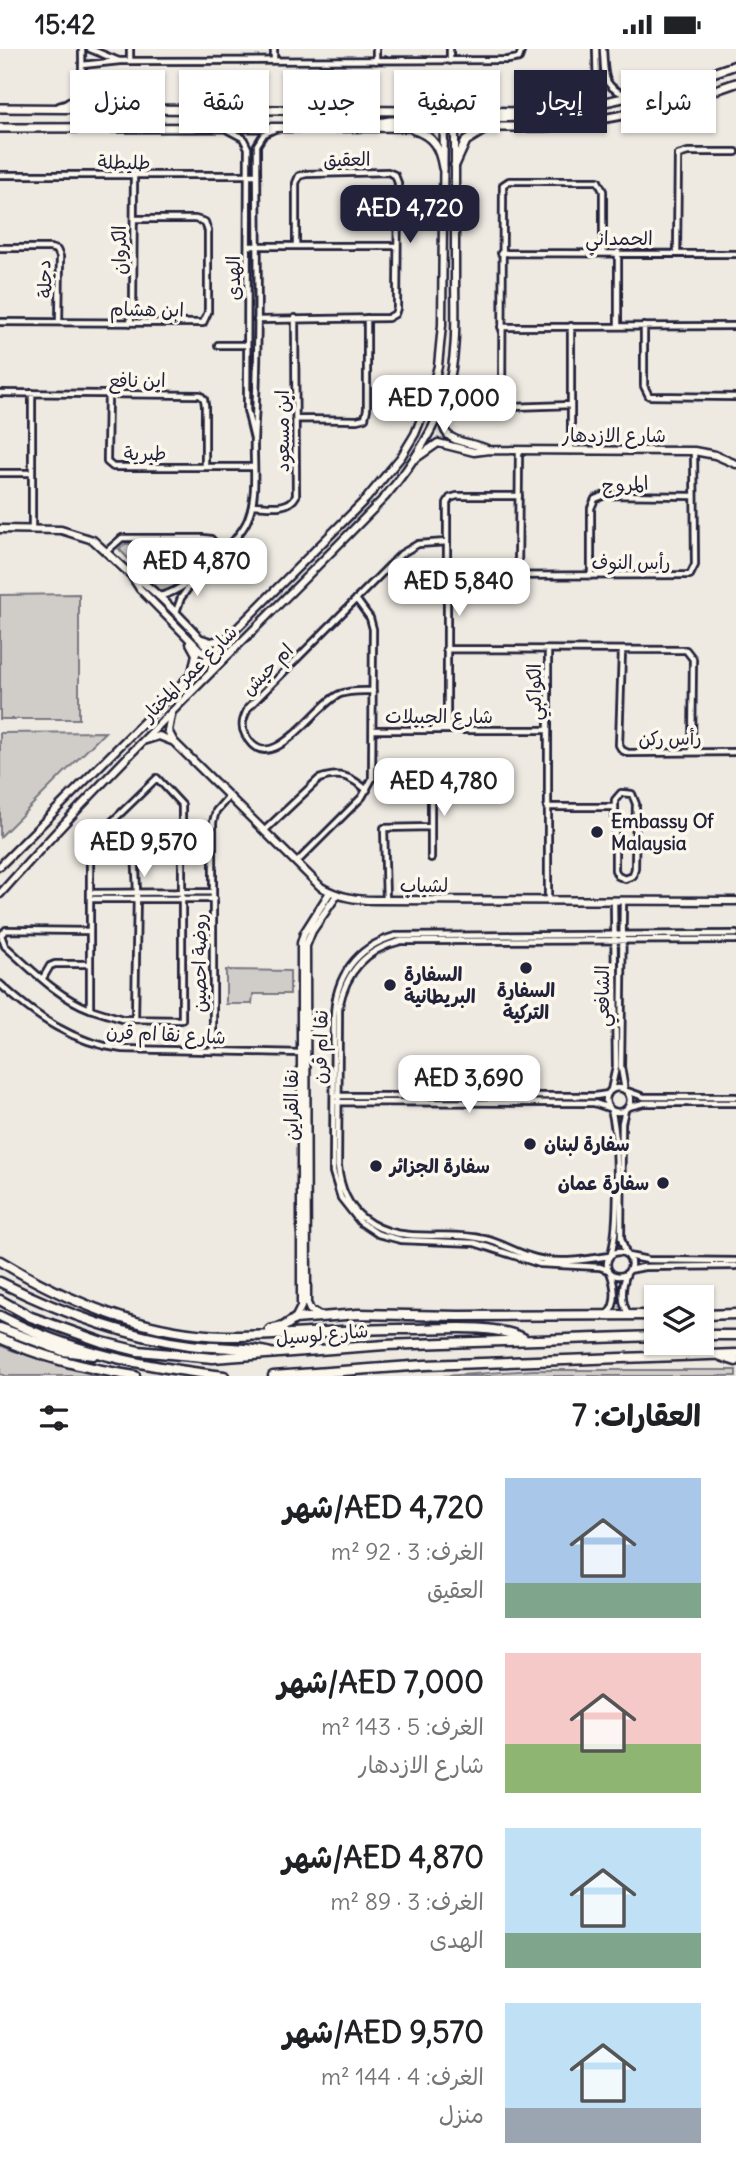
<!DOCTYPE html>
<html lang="ar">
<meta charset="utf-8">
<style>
:root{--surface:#fff;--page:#f6f6f6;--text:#202124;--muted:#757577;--accent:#22223b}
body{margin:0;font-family:Delius,"Playpen Sans Arabic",sans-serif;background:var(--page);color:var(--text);direction:rtl;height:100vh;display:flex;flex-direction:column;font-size:26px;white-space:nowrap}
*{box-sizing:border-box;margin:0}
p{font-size:23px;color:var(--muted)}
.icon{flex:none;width:38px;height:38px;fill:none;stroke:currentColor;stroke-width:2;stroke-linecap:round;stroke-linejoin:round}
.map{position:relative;height:1327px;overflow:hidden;direction:ltr}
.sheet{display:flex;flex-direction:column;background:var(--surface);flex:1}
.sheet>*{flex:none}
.guide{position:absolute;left:21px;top:21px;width:695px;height:63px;direction:rtl;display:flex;gap:14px}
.fabs{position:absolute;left:644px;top:1236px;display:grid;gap:14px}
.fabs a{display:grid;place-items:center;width:70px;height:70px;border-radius:0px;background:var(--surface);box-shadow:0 2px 5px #0004;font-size:35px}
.price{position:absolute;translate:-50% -60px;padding:0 16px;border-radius:14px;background:#fff;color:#222;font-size:23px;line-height:46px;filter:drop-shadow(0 2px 4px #0008)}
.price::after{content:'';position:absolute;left:50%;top:42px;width:21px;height:16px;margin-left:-10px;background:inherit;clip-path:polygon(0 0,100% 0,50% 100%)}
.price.on{background:var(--accent);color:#fff}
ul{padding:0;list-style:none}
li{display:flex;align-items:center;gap:21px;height:175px;padding:0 35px}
li span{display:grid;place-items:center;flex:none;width:196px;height:140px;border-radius:0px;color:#555}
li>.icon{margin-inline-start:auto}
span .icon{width:84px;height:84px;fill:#fffc;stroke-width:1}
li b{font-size:30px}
h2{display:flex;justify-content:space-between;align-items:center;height:84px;padding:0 35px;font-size:30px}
.tag{padding:0 24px;border-radius:0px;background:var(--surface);box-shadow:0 2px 5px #0004;font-size:24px;line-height:63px}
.tag.on{background:var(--accent);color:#fff}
.status{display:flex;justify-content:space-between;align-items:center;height:49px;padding:0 35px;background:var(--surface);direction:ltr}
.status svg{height:19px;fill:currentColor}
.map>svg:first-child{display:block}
.green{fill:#d0cdc9;stroke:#797882;stroke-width:2}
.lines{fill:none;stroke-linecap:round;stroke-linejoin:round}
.street-casing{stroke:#22223b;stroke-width:10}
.secondary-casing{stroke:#22223b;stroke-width:11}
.primary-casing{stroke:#22223b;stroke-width:12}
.highway-casing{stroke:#22223b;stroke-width:13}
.street{stroke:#fbf7ec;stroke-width:4.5}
.secondary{stroke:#fbf7ec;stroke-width:6}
.primary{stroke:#fbf7ec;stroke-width:7}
.highway{stroke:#fbf7ec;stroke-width:8}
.poi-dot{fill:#22223b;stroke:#fbf7ec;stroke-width:2.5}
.labels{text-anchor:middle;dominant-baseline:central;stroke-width:7;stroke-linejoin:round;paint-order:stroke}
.street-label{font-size:19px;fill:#22223b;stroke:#fbf7ec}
.poi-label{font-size:19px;font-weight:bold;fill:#22223b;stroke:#fbf7ec;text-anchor:start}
</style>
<div class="status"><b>15:42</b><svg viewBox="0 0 49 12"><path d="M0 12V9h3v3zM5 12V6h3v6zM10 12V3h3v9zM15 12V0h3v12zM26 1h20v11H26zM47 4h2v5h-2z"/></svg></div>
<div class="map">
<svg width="736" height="1327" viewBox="0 0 736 1327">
<rect width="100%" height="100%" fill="#eeeae2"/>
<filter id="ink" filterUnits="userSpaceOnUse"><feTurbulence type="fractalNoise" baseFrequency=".0143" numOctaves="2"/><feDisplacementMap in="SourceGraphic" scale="14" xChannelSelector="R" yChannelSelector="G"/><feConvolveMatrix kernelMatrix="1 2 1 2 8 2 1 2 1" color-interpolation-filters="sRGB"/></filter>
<g filter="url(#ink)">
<path class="green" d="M125,495H205L209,502L169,543H160L119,500Z
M79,545V670H0V546Z
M105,683L0,788V684Z
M226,921L290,922V945H253L252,955H226Z
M0,1296L14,1302L111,1327H6L0,1325Z
M533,1321H736V1327H443Z"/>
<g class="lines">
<g class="street-casing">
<path id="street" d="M90,0L119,12
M376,0V12
M603,0C605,26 601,40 631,47
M274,11V0
M130,12V0
M450,12V0
M82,16L120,12L508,11L519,9L522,0
M83,25C87,44 89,54 110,57
M59,57C86,51 82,23 82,0
M578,57L597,41L596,0
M228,81L243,89L248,99L247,361L254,390
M0,126H257
M248,197H397
M0,199H50L57,201L60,208L59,273
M618,203V277
M501,204L736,205
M677,204L678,106L688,103H736
M257,271L388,269L395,265L397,259L398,134L395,126L388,123L306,125L299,127L296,134V197
M0,273L203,274L208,263V182L205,173L195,170H134
M130,274L133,257L134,128
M644,277V337L649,347L736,348
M501,278L736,277
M218,296H247
M0,344L200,346L204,350L205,356V418
M32,344V480
M108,345L107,408V413L113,418H254
M571,356L512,358L504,355L502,351L503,136L509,132H598L603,142V203
M296,370L357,371L365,369L367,360V269
M571,402V277
M0,424H32
M252,456C266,456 288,462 296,447L295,269
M107,502L122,489H203L211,490L223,504
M447,527L690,526L695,516L694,402
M518,527L519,402
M591,527V459L595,450L605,446L693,447
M158,547C183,546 239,493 248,470C258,445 253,416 254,390C260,292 257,194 257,96L264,85L275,80
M176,563L181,549L194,531
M446,600L686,601L693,610L692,703
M622,602L619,696L622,701L628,704L736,703
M373,642C363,642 350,641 340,645C316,654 269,734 245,685C240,676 244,668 248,659L401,505L418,495L447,493
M373,681H547
M447,681V454L450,449L457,447H519
M157,729L182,756V971L122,970L90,960V794Z
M621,744L632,745L636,755L635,819L633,827L625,830L618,827L615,821V751Z
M547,758H615
M113,774L135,798L137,843L135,970
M264,782L319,730C340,722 351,728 367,741
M431,809V729
M297,813L362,748L372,730L373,580L370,569L356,550
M90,844L213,843
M90,850H214
M386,851L384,779L431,778
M548,852V601
M623,853L621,1018L625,1041
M89,882L6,881L1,886L5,897C30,919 57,948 90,960
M43,929L50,917L55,915H90
M0,935C36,968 73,994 122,1000L302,1004
M213,1003V773L216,762L229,747
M606 1051a12 12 0 1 1 24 0a12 12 0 1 1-24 0Z
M611,1041L616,1018L614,853
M627,1042L644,1048H736
M336,1047H595L608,1045
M337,1053L594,1054L609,1059
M628,1058L644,1054H736
M611,1061C619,1086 619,1180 611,1205
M625,1061L622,1074L621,1189L626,1205
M607 1215a12 12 0 1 1 24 0a12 12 0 1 1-24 0Z
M609,1207C584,1211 554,1216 529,1207C514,1202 499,1193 484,1190C442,1180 400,1198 363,1169C347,1156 340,1137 338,1117L339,958C346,923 366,900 401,892L736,891
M628,1207L648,1211L736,1212
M608,1221L600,1218L540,1215L475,1194L401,1191L378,1185L360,1173L341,1149L333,1123L334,968C335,928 356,898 395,887L736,885
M629,1221L644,1218L736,1217
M627,1224C622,1236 620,1255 629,1265
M608,1265C618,1254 615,1236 610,1223"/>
</g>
<g class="secondary-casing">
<path id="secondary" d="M445,357C436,397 461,389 487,400
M415,410L438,394L474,403L489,401L694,402L715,406L736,415
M0,480L61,481L93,491L131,526L140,540L203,604L226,606
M131,526C147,532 203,589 211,605C214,611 213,616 211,622
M199,589L211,593L225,590
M190,594L196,605L192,624
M171,666L168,682L174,693L321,838C339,848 355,851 375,851L736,852
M146,691L159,687L172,692
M0,817L366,450L401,408L415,385L429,350L438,317L442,276L444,61
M0,845C122,707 257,580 385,448C412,416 435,382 447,342C458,304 455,263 455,224C455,174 455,124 455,74
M320,1267L310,1261L307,1254L306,897L312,882L337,846
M295,1270L301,1258V894L304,884L330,843"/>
</g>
<g class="primary-casing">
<path id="primary" d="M0,59L537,63C606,57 671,39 736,16
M361,77L390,72L428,71L432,65L431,61
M0,79L545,78C612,71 673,57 736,34
M444,79L451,70L455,69L539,68L560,63
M414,81C434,87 440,100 443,119
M455,116L466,92L484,81"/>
</g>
<g class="highway-casing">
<path id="highway" d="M0,1212C68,1253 145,1285 225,1287C286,1288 346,1279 407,1280C442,1280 491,1274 523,1289
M0,1233C60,1263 123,1287 190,1296C217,1300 244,1297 271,1304
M0,1251L31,1268L102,1293L138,1302L213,1309L385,1296L656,1287
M702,1266L736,1265
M0,1267C70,1303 146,1318 224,1327
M0,1279L63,1302L93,1306
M270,1281L283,1278L295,1270L358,1265L458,1267L656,1266
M702,1286H736
M0,1289C43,1309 89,1320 135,1327
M721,1307L736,1312
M273,1327L425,1316L736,1305"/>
</g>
<use href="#street" class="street"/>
<use href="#secondary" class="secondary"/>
<use href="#primary" class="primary"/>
<use href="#highway" class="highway"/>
</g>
</g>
<g class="poi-dot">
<circle cx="597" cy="783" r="7"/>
<circle cx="526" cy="919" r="7"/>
<circle cx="390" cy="936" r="7"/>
<circle cx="530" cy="1095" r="7"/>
<circle cx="376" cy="1117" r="7"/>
<circle cx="663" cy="1134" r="7"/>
</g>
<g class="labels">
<g class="street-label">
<text transform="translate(347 110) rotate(-1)">العقيق</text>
<text transform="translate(124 113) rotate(1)">طليطلة</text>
<text x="619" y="189">الحمداني</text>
<text transform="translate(119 201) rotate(-90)">الكروان</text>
<text transform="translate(233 229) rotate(-90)">الهدى</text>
<text transform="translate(44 230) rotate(-93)">دجلة</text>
<text transform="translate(147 260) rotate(1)">ابن هشام</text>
<text x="137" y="331">ابن نافع</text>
<text transform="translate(282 382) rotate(-90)">ابن مسعود</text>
<text x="614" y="386">شارع الازدهار</text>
<text x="145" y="404">طبرية</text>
<text transform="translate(625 435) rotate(-4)">المروج</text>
<text x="631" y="513">رأس النوف</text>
<text transform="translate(267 620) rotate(-45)">ام حيش</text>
<text transform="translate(189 624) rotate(-45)">شارع عمر المختار</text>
<text transform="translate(534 643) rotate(-90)">الكواكبي</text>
<text x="439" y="667">شارع الجبيلات</text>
<text transform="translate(670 689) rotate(-1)">رأس ركن</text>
<text x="424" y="836">لشباب</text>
<text transform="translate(199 914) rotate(-90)">روضة احصين</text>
<text transform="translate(602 947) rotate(-90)">الشافعي</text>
<text transform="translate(166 985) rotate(3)">شارع نقا ام قرن</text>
<text transform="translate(320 998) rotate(-89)">نقا ام قرن</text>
<text transform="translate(291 1056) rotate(-90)">نقا القراين</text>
<text transform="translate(322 1285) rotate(-5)">شارع لوسيل</text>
</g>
<g class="poi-label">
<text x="611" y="772">Embassy Of<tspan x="611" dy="22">Malaysia</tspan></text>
<text x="404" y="925">السفارة<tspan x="404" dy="22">البريطانية</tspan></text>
<text x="526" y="941" text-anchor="middle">السفارة<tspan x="526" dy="22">التركية</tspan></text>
<text x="544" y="1095">سفارة لبنان</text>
<text x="390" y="1117">سفارة الجزائر</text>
<text x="649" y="1134" text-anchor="end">سفارة عمان</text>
</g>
</g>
</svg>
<div class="fabs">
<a><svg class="icon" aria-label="layers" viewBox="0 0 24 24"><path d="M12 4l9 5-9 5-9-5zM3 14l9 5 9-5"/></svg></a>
</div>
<b class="price on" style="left:410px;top:196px">AED 4,720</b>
<b class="price" style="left:444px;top:386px">AED 7,000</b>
<b class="price" style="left:197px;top:549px">AED 4,870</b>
<b class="price" style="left:459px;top:569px">AED 5,840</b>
<b class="price" style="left:444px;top:769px">AED 4,780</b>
<b class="price" style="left:144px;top:830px">AED 9,570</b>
<b class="price" style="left:469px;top:1066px">AED 3,690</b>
<div class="guide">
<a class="tag">شراء</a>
<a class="tag on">إيجار</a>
<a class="tag">تصفية</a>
<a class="tag">جديد</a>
<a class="tag">شقة</a>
<a class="tag">منزل</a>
</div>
</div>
<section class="sheet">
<h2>العقارات: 7<svg class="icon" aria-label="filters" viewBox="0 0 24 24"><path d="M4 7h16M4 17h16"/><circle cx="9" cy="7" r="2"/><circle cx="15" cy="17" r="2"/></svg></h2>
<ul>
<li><span style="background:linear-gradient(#a9c7e8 75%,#7fa58c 0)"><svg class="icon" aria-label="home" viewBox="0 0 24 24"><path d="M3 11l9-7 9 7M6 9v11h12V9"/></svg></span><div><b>AED 4,720/شهر</b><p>الغرف: 3 · 92 m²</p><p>العقيق</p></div></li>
<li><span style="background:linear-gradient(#f6c9c9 65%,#8fb573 0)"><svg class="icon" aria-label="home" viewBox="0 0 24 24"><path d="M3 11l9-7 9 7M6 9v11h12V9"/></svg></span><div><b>AED 7,000/شهر</b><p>الغرف: 5 · 143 m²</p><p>شارع الازدهار</p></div></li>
<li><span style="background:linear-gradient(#bfe0f5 75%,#7fa58c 0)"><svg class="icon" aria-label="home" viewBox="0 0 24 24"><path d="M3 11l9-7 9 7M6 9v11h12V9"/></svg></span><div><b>AED 4,870/شهر</b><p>الغرف: 3 · 89 m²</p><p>الهدى</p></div></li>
<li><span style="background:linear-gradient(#bfe0f5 75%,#9aa5b1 0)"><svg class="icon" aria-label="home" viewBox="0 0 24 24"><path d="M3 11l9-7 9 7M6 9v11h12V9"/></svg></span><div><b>AED 9,570/شهر</b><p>الغرف: 4 · 144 m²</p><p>منزل</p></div></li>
</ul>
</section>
